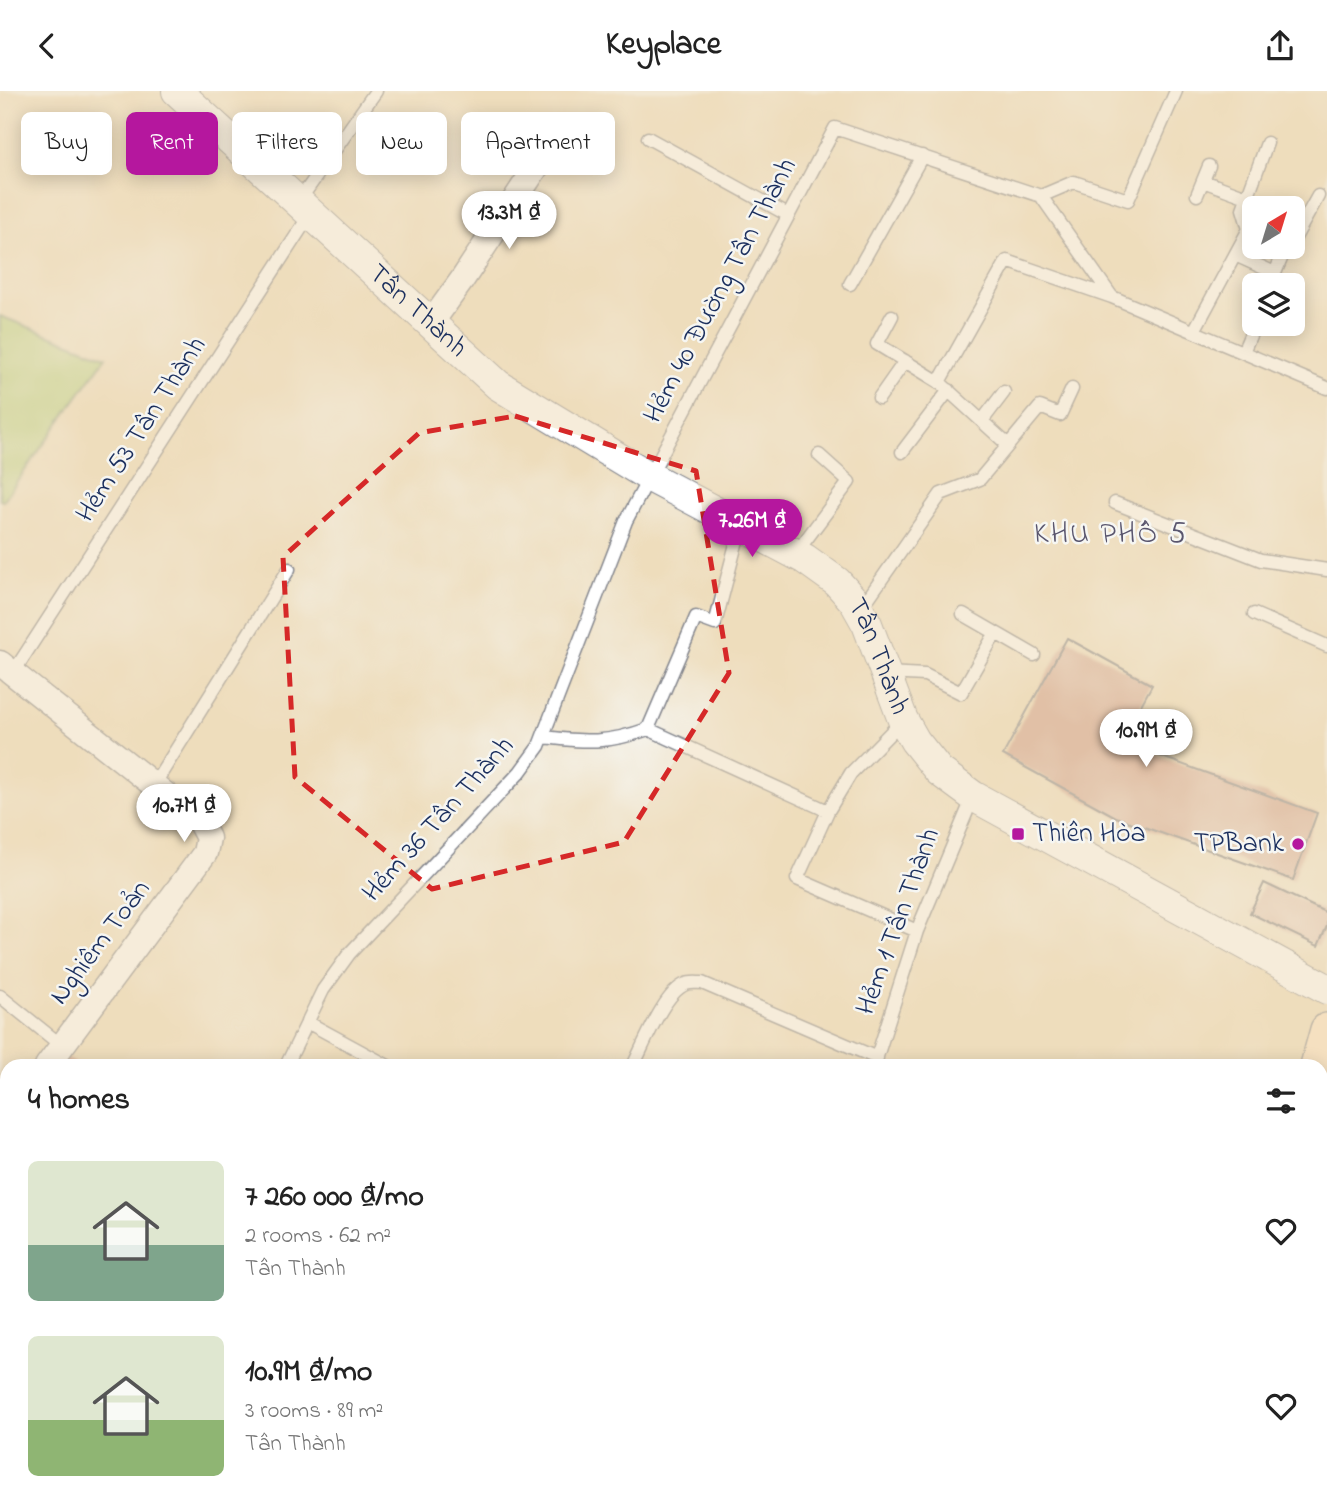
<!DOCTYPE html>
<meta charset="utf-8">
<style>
:root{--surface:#fff;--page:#f6f6f6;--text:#222;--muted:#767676;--accent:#b5179e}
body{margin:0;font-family:"Indie Flower",sans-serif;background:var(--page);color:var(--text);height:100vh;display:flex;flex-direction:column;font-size:26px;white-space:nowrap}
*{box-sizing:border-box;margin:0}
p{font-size:23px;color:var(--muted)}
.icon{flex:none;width:38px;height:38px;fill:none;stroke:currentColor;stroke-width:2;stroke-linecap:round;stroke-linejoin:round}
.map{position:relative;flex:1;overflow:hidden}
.drawer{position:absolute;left:0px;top:968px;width:1328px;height:450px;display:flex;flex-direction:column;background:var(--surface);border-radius:21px 21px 0 0;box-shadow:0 4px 18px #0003}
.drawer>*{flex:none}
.guide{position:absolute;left:21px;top:21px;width:700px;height:63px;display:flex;gap:14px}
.needle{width:46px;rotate:38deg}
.controls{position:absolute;left:1242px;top:105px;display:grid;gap:14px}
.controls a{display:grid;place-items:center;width:63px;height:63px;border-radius:10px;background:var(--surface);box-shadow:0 4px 18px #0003;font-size:35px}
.price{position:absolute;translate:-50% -60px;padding:0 16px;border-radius:24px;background:#fff;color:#222;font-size:23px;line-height:46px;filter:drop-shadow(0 2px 4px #0008)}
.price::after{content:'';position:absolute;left:50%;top:42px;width:21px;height:16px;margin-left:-10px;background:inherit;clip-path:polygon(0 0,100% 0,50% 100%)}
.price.current{background:var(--accent);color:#fff}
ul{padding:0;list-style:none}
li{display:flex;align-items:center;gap:21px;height:175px;padding:0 28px}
li span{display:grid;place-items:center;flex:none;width:196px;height:140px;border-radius:10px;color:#555}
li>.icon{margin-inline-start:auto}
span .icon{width:84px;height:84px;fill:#fffc;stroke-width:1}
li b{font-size:30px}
h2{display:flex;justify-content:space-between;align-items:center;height:84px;padding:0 28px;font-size:30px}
.pill{padding:0 24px;border-radius:10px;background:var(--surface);box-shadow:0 4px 18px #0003;font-size:24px;line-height:63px}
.pill.current{background:var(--accent);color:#fff}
header{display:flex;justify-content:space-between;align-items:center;height:91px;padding:0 28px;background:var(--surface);font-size:32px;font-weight:700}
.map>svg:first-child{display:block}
.green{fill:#afcf77;stroke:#657f6a;stroke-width:2}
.building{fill:#d09e8c}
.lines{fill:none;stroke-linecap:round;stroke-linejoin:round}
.service-casing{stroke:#84868d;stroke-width:15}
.minor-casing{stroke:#84868d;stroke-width:27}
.tertiary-casing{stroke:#84868d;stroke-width:32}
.secondary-casing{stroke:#84868d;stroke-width:36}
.service{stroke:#fff;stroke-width:12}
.minor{stroke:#fff;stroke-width:24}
.tertiary{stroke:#fff;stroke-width:30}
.secondary{stroke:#fde5c5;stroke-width:33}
.marked{fill:none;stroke:#d62828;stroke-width:5;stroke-dasharray:14 9;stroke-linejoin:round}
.poi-dot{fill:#b5179e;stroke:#f6f6f2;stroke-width:2.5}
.labels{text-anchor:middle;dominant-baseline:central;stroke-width:5;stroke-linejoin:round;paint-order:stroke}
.street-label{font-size:28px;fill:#1b2f5e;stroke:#f6f6f2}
.poi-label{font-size:28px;fill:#1b2f5e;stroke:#f6f6f2;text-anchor:start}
.neighbourhood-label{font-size:30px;letter-spacing:2px;fill:#5a566e;stroke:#f6f6f2}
</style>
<header><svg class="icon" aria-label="back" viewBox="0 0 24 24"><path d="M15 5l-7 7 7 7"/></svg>Keyplace<svg class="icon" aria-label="share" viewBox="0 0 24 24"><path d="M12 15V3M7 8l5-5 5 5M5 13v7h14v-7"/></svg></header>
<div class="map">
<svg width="1327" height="1417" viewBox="0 0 1327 1417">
<rect width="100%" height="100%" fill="#f6f6f2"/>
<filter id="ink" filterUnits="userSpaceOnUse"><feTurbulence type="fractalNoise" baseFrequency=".0143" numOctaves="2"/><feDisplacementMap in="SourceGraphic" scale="14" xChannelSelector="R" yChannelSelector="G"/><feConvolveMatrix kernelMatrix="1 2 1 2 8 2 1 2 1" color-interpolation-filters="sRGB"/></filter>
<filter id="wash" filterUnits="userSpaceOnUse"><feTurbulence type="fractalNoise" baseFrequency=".00686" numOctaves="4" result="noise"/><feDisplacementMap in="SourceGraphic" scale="28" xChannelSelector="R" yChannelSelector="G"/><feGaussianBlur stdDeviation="1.57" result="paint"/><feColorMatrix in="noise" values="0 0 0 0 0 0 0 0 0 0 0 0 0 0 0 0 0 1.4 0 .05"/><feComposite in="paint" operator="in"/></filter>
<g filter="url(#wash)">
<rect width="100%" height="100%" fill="#eeddbc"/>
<path class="green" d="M0,225L106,266L3,410L0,409Z"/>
<g id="blocks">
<path class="building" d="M1067,547L1152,594L1122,649L1140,658L1317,722L1293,789L1116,726L1003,664Z
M1264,792L1327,822V835L1318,855L1250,822Z
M64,964L79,975H57Z
M7,1045V1067L0,1062V1055Z"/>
</g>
</g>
<g filter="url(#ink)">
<use href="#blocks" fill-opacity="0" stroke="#84868d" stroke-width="2"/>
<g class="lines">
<g class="service-casing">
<path id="service" d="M648,47L788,124
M1203,90L1247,106
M1197,104L1209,75
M1041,105L1074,91L1128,109L1176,0
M299,110L376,0
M1293,150L1318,105
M1235,164L1275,182
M850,193L922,65
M1270,194L1286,156
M892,225L877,253L939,291
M1194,240L1249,138L1243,118L1267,52
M1243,261L1255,233
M879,307L905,270
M982,330L1004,301
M1008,354L939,291L1007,170L1112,206
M902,361L949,299
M1115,412L1261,469L1327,479
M796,462L849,391L819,364
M860,519L941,403L980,388L1040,316L1060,324L1072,298
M963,523L1034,564
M1254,523L1327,555
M13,582L311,122
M886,582L925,584L961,602L995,543
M903,629L851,682L828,720L797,788L917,840
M648,638L828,720
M543,646C586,651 607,653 648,638L696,526L715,533L741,434
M154,694L289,478
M0,905L62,955
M307,931L388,975
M286,975L323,899L349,863L520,681L539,655L626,430L835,37L1041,105L1112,206L1327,297
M633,975C644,954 664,901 686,893C691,891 697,892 702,892L877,967
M874,975L917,840L973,706
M1321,1025L1327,1027
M73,1417L76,1410
M181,1417V1410"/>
</g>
<g class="minor-casing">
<path id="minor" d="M431,232L462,189L547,60
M0,572L199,730L208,747L205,762L47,975
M0,1039L7,1029"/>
</g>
<g class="tertiary-casing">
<g id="tertiary">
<path id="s1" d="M177,0L498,294L650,386L805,468L837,491L854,510L867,533L903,629L915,650L939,680L973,705L1327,898"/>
<path d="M1189,1414L1231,1417"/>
<path d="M426,1417L428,1410"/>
</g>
</g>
<g class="secondary-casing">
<path id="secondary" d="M1317,975L1327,939
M0,1376H7
M1023,1410L1189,1414"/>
</g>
<use href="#service" class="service"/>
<use href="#minor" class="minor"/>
<use href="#tertiary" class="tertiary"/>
<use href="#secondary" class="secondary"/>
</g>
</g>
<path d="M0 0H1327V1417H0ZM515,325L696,380L729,582L624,751L432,798L295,686L283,466L419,342Z" fill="#eeddbc" fill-opacity=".55" fill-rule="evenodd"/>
<path class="marked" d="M515,325L696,380L729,582L624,751L432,798L295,686L283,466L419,342Z"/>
<g class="poi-dot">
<rect x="1011" y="736" width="14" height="14" rx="3.5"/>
<circle cx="1298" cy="753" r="7"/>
</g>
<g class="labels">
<g class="street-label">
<text transform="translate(721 200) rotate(-62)">Hẻm 40 Đường Tân Thành</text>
<text stroke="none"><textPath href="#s1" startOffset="326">Tân Thành</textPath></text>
<text transform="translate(142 339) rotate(-57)">Hẻm 53 Tân Thành</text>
<text stroke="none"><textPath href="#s1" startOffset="914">Tân Thành</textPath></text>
<text transform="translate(439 729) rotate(-48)">Hẻm 36 Tân Thành</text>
<text transform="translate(899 831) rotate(-70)">Hẻm 1 Tân Thành</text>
<text transform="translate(101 852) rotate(-53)">Nghiêm Toản</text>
</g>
<g class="poi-label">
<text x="1032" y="743">Thiên Hòa</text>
<text x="1284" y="753" text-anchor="end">TPBank</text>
</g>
<g class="neighbourhood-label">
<text x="1111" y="444">KHU PHỐ 5</text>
</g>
</g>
</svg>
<div class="controls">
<a><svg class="needle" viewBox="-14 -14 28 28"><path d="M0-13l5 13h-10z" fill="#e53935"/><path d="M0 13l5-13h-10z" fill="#767676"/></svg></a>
<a><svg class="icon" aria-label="layers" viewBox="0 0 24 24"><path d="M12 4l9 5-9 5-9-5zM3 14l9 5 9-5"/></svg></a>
</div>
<b class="price" style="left:509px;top:160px">13.3M ₫</b>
<b class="price current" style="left:752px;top:468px">7.26M ₫</b>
<b class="price" style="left:1146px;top:678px">10.9M ₫</b>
<b class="price" style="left:184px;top:753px">10.7M ₫</b>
<div class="guide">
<a class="pill">Buy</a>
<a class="pill current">Rent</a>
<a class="pill">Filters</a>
<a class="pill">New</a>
<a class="pill">Apartment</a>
</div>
<section class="drawer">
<h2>4 homes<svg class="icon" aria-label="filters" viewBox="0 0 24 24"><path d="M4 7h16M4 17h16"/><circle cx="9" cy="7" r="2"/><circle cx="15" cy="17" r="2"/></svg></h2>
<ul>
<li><span style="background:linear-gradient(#dfe7d0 60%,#7fa58c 0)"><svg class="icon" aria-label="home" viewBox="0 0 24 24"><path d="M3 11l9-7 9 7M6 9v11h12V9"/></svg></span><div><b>7 260 000 ₫/mo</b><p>2 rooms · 62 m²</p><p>Tân Thành</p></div><svg class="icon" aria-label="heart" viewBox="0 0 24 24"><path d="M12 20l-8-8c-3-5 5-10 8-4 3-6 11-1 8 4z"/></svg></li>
<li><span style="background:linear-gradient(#dfe7d0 60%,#8fb573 0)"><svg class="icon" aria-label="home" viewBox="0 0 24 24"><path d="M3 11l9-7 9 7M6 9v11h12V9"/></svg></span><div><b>10.9M ₫/mo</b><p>3 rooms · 89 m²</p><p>Tân Thành</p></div><svg class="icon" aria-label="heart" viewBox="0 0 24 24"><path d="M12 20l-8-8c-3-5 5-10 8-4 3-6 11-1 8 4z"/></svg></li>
</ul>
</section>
</div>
